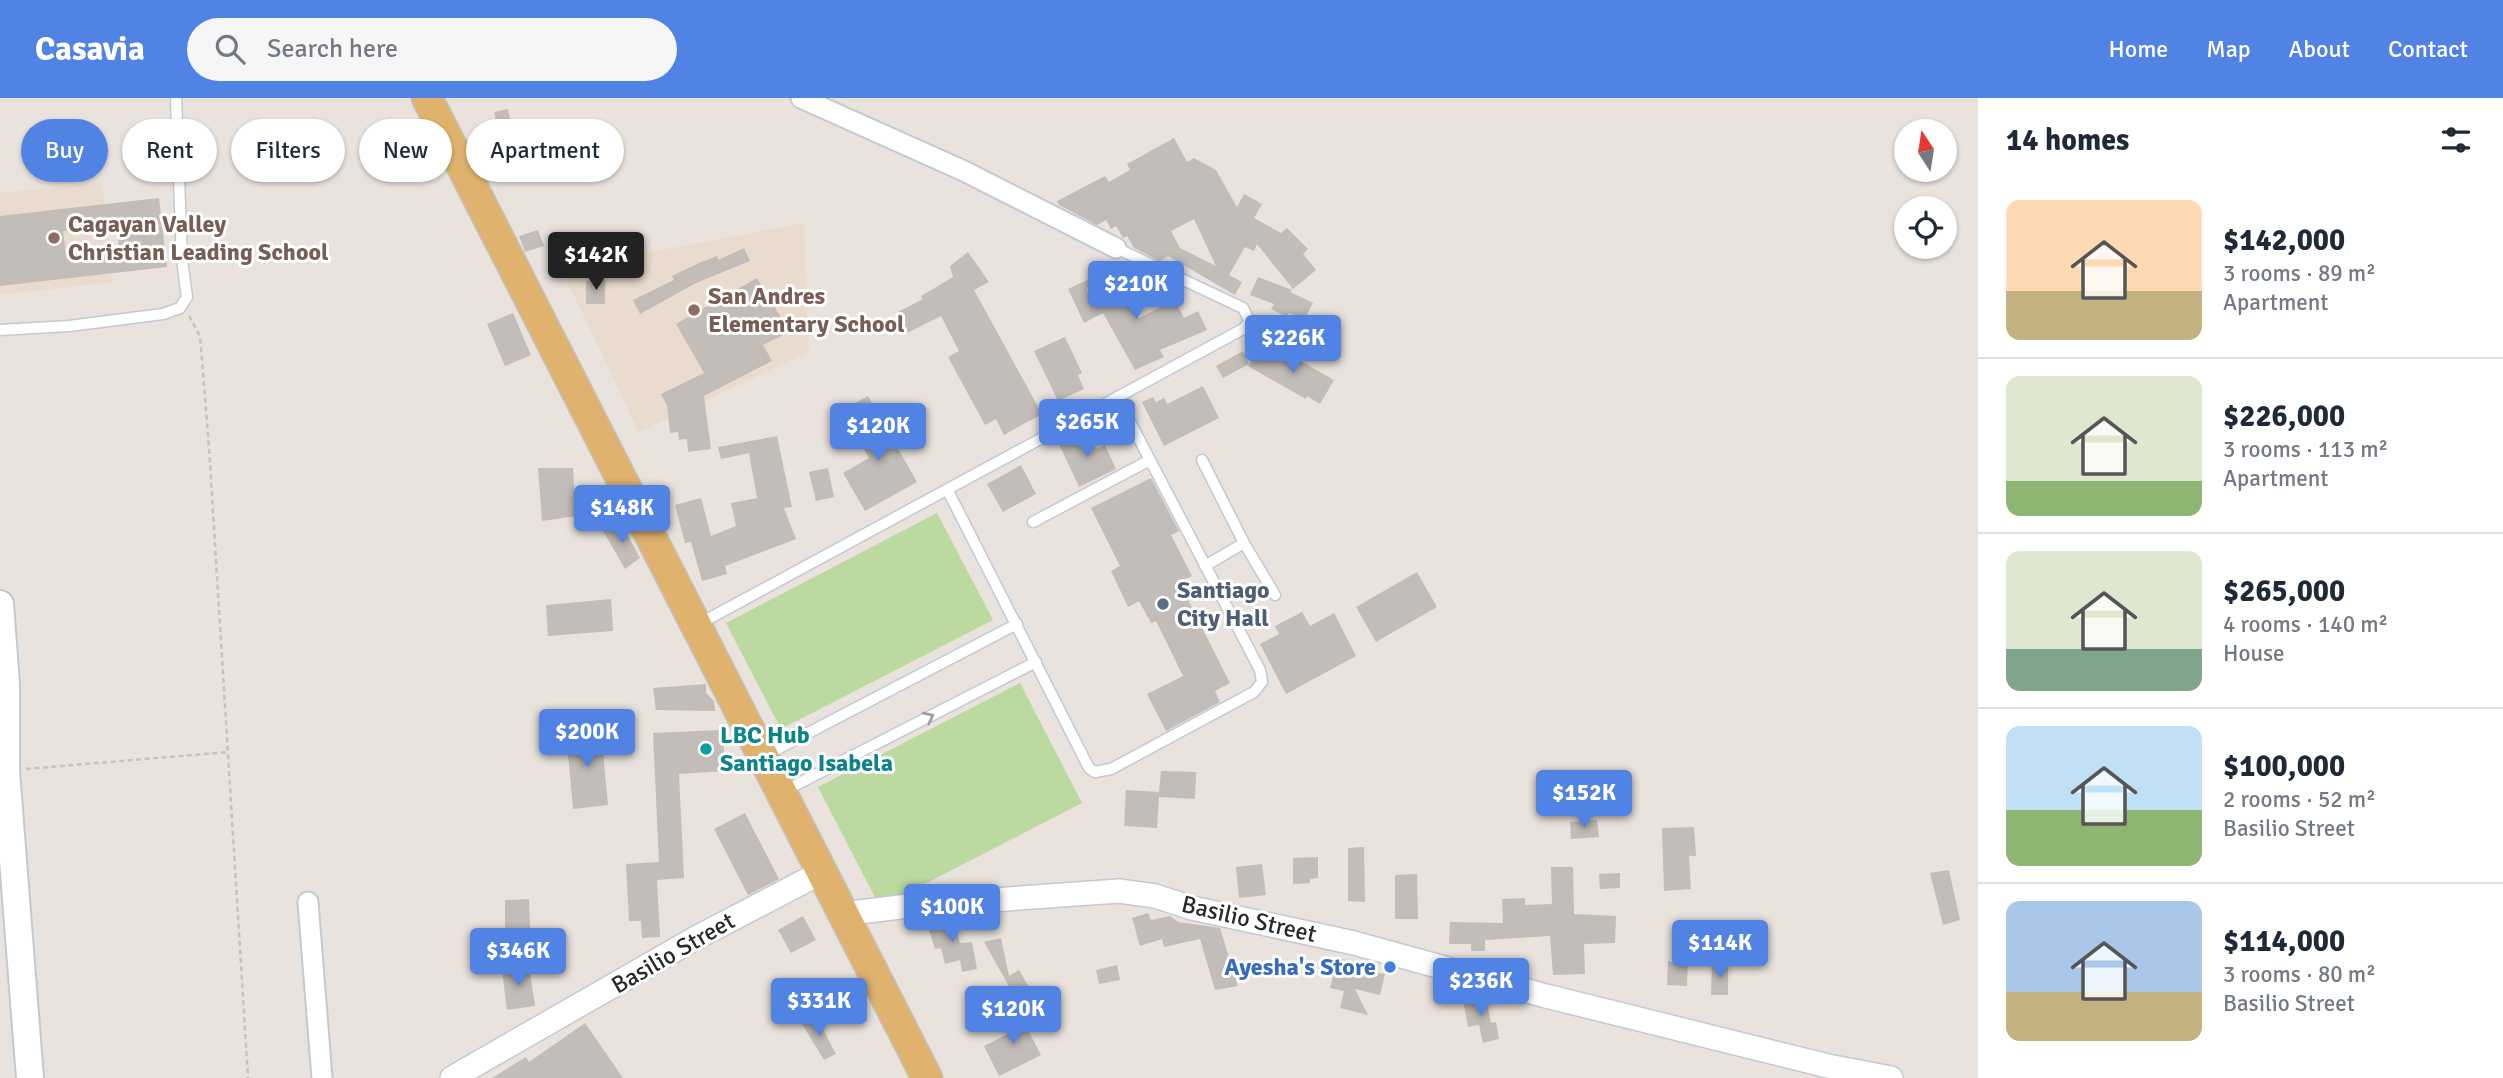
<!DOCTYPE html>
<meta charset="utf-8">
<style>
:root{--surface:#fff;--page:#f6f6f7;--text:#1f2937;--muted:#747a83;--line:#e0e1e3;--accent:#5083e3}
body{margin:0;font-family:Signika,sans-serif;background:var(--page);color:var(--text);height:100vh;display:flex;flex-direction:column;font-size:26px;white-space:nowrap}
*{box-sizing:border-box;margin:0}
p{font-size:23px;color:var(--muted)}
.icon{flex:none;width:38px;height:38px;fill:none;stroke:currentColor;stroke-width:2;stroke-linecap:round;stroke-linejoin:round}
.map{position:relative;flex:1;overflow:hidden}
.sheet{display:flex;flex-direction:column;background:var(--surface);width:525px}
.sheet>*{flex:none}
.top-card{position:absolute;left:21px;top:21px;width:665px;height:63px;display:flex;gap:14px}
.needle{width:46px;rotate:348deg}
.controls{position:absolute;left:1894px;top:21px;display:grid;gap:14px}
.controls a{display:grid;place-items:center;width:63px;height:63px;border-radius:50%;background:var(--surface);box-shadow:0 2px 5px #0004;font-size:35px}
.price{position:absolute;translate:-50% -60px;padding:0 16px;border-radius:7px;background:var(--accent);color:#fff;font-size:23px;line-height:46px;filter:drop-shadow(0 2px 4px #0008)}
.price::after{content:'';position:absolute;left:50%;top:42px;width:21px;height:16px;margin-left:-10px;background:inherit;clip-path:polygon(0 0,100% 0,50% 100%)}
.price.active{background:#222;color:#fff}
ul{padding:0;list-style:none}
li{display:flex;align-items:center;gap:21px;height:175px;padding:0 28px}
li+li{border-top:2px solid var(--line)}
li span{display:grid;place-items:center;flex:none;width:196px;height:140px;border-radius:14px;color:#555}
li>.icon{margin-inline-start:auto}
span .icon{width:84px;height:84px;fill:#fffc;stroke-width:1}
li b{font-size:30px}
h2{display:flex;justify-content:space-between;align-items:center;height:84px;padding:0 28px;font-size:30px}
.chip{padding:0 24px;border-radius:32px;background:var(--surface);box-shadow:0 2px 5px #0004;font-size:24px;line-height:63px}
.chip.active{background:var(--accent);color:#fff}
header{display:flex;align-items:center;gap:42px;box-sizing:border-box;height:98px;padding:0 35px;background:var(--accent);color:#fff}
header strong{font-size:33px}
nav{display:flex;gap:38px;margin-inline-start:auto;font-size:24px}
.search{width:490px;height:63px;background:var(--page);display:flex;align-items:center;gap:18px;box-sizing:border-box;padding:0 24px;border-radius:38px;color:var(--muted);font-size:26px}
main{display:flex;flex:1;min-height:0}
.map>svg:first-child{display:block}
.education{fill:#e9dcce}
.green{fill:#bcd9a0}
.building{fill:#c2bdb8;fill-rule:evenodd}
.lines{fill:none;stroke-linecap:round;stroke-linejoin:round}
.service-casing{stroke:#c4c9d1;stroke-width:13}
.minor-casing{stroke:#c4c9d1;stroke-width:23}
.tertiary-casing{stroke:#c4c9d1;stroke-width:26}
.secondary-casing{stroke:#c4c9d1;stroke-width:30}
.primary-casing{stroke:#c3c3c3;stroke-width:33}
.path{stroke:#c3c3c3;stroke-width:2.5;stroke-dasharray:5 3.5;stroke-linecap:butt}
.service{stroke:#fff;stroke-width:10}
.minor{stroke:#fff;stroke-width:19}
.tertiary{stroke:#fff;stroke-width:23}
.secondary{stroke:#fff;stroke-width:26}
.primary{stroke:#dfb26d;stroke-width:30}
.oneway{stroke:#9f9f9f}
.education-dot{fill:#8d6e63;stroke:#fff;stroke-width:2.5}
.service-dot{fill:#5c6f8a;stroke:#fff;stroke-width:2.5}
.culture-dot{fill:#0f9aa8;stroke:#fff;stroke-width:2.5}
.shop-dot{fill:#3f7fe0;stroke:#fff;stroke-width:2.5}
.labels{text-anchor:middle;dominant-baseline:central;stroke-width:6;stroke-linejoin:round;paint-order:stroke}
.education-label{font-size:24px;font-weight:bold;fill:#785e54;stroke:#fff;text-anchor:start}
.service-label{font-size:24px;font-weight:bold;fill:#4e5e75;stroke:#fff;text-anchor:start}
.culture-label{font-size:24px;font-weight:bold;fill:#0d838f;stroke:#fff;text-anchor:start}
.street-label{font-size:24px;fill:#292929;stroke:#fff}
.shop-label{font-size:24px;font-weight:bold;fill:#366cbe;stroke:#fff;text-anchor:end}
</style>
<header>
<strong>Casavia</strong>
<div class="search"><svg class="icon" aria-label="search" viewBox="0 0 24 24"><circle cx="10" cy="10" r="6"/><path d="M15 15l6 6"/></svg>Search here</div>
<nav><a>Home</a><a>Map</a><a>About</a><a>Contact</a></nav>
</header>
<main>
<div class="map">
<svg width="1978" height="980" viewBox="0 0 1978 980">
<rect width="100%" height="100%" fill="#e9e2dd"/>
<path class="education" d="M102,84L113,184L0,197V95Z
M804,125L809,254L639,334L561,171Z"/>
<path class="green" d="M937,415L993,522L781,631L726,525Z
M1020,585L1082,705L880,809L818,689Z"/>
<path class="building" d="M508,11L515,47L491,52L486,25L496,23L494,14Z
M1174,40L1187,64L1194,60L1216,72L1237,109L1244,96L1262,106L1254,120L1281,135L1287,130L1308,151L1303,156L1316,172L1293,191L1257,146L1254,153L1245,149L1229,177L1242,184L1235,197L1168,158L1160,163L1134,150L1127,138L1123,140L1116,128L1111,131L1106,122L1097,127L1059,107L1057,103L1105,78L1109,84L1130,72L1127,66ZM1194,121L1216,168L1180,150L1171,133Z
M159,100L167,169L0,188V118ZM117,127L119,151L66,157L63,133Z
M538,132L544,148L525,154L519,138Z
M744,150L750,163L696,185L640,216L633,202L674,182L672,178L699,165L717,158L718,162Z
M968,154L989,184L974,192L1042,316L1004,337L996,321L985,327L948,259L959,253L941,218L907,235L896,215L923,201L921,198L953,179L950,168Z
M1093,179L1086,193L1117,179L1139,220L1175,202L1184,220L1198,213L1207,232L1160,252L1164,259L1135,272L1103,215L1084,225L1068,191Z
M1258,179L1292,192L1290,194L1313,205L1304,222L1289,215L1287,219L1271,211L1274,206L1250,197Z
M757,180L790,234L763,247L772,263L704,298L711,351L688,354L687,341L679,342L678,334L670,335L667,308L661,296L704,275L676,226Z
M605,182V206H586V183Z
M513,215L531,257L505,268L487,226Z
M1065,239L1082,275L1078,277L1084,291L1058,303L1034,253Z
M1258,252L1270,260L1273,255L1284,262L1288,256L1334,282L1320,306L1307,298L1306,301L1248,268Z
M1243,253L1249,266L1223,280L1216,268Z
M1203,288L1219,320L1164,348L1142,304L1153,299L1156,304L1164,300L1167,306Z
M868,298L917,384L865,413L843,375L869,360L860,344L873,337L855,305Z
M1087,332L1096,351L1105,347L1116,371L1079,389L1059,346Z
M777,338L792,409L784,410L796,441L725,468L727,476L702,483L691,444L685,445L675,407L701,400L711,438L736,428L731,405L757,400L749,355L721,361L718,349Z
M1021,367L1036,396L1003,414L987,386Z
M538,370H573L576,418L542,423Z
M828,370L834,399L816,403L809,374Z
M1151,380L1179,433L1171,437L1192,478L1179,484L1230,585L1215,593L1220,604L1166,633L1147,596L1183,578L1156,523L1151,525L1139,503L1128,509L1111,473L1120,468L1091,410Z
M621,425L640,460L625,471L602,431Z
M1417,474L1437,509L1376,544L1356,509Z
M611,501L613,533L548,538L546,507Z
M1302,514L1310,528L1334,515L1356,558L1286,596L1260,546L1279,536L1275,528Z
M706,586V595L714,603L715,613L656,612L653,590Z
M601,632L608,707L573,711L566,635Z
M722,632L726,673L679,676L684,780L657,782L660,839L642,840L641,823H629L626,766L659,764L653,635Z
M1161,673L1196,674L1195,701L1159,699L1157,730L1124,728L1126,692L1159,694Z
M745,715L779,781L748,797L714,731Z
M1597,722L1599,739L1571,741L1570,724Z
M1694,729L1696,758H1689L1691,791L1664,793L1662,730Z
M1364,749L1365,804L1348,803V750Z
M1318,759V780L1310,781V785L1293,786V760Z
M1262,766L1266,797L1239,800L1236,769Z
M1551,769H1573L1574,816L1616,818L1615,845L1584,846L1585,876L1553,877L1550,838L1485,842V853H1471V846H1449L1450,824L1503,825L1502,801L1525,800V807L1552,806Z
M1949,772L1960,822L1943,827L1930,775Z
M1620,775V790L1600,791L1599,776Z
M1417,776L1418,821H1395V777Z
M529,801L530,830L505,831V802Z
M1148,815L1151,822L1170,818L1178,824L1220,830L1238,888L1215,892L1200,841L1164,849L1162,841L1140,848L1132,820Z
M803,818L816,842L791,855L778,832Z
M952,819L960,845L972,844L977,871L962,874L960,862L945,866L941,850L935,851L927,825Z
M1696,836L1697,863H1688L1687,888L1667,887L1668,863L1675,864L1674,837Z
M1001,840L1009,878L1019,872L1034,898L1019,906L984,844Z
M1338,860L1375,869L1374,874L1385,876L1380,897L1355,891L1368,917L1340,910L1344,893L1330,890Z
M1117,867L1120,882L1099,886L1096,872Z
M1712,867H1728V897H1711Z
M529,868L535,908L507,912L502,872Z
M1485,897L1491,925L1496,924L1499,941L1483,945L1479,927L1468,929L1463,902Z
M1017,911L1041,957L999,978L984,948L1012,934L1003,919Z
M816,919L836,956L824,962L802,926Z
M585,925L623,980H492L526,959L529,964Z"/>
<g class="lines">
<g class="service-casing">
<path id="service" d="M0,232L69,228L163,216L180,210L187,199L182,162L176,0
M1202,362L1244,445L1205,468
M948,393L1089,670L1095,674L1111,671L1254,594L1262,584L1260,572L1117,299
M1033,424L1150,362
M1244,445L1275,497
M699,526L1243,231L1250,224L1243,210L1116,150
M766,657L1017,526
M784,693L1036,564"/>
</g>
<g class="minor-casing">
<path id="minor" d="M801,0L964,73L1116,150
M308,804L322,980"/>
</g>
<g class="tertiary-casing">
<path id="tertiary" d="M843,816L908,808L1119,793L1155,798L1192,810L1354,845L1546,898L1828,968L1891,980
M452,980L696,840L822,774"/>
</g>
<g class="secondary-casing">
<path id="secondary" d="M0,506L6,586V673L30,980"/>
</g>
<g class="primary-casing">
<path id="primary" d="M427,0L927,980"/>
</g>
<path class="path" d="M189,218L200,238L209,349L248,980
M26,671L228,654"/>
<use href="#service" class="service"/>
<use href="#minor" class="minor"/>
<use href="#tertiary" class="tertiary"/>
<use href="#secondary" class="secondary"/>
<use href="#primary" class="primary"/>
</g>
<defs><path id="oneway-chevron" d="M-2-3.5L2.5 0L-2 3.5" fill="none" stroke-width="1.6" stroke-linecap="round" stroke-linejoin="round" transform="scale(1.75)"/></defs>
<use class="oneway" href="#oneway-chevron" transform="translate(929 619) rotate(-27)"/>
<g class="education-dot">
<circle cx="54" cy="140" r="7"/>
<circle cx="694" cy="212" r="7"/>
</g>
<circle class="service-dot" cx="1163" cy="506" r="7"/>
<circle class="culture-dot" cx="706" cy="651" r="7"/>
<circle class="shop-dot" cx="1390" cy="869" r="7"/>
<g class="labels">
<g class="education-label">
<text x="68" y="126">Cagayan Valley<tspan x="68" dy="28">Christian Leading School</tspan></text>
<text x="708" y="198">San Andres<tspan x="708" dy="28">Elementary School</tspan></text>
</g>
<g class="service-label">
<text x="1177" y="492">Santiago<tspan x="1177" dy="28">City Hall</tspan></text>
</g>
<g class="culture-label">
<text x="720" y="637">LBC Hub<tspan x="720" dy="28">Santiago Isabela</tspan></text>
</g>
<g class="street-label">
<text transform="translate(1249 821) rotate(13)">Basilio Street</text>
<text transform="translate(673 855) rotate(-30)">Basilio Street</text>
</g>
<g class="shop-label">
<text x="1376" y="869">Ayesha's Store</text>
</g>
</g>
</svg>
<div class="controls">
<a><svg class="needle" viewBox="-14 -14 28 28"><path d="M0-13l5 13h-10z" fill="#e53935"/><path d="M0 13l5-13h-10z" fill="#747a83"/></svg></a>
<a><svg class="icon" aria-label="locate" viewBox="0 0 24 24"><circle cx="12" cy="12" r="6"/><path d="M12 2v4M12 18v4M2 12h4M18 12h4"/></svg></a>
</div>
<b class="price active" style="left:596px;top:194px">$142K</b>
<b class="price" style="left:1136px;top:223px">$210K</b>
<b class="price" style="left:1293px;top:277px">$226K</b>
<b class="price" style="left:1087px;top:361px">$265K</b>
<b class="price" style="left:878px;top:365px">$120K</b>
<b class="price" style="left:622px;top:447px">$148K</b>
<b class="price" style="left:587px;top:671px">$200K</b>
<b class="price" style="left:1584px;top:732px">$152K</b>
<b class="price" style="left:952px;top:846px">$100K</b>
<b class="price" style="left:1720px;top:882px">$114K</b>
<b class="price" style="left:518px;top:890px">$346K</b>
<b class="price" style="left:1481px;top:920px">$236K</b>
<b class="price" style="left:819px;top:940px">$331K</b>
<b class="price" style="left:1013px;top:948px">$120K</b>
<div class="top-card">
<a class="chip active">Buy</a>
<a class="chip">Rent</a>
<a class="chip">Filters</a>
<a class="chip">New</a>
<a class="chip">Apartment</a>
</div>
</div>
<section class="sheet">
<h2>14 homes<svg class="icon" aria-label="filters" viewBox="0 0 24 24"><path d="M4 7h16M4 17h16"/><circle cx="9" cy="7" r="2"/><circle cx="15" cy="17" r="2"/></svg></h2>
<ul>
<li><span style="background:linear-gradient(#ffd9b3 65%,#c2b280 0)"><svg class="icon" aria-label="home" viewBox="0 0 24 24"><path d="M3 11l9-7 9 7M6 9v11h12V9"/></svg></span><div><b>$142,000</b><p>3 rooms · 89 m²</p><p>Apartment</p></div></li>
<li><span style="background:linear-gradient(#dfe7d0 75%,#8fb573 0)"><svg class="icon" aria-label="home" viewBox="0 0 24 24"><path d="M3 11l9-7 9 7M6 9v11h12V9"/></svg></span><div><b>$226,000</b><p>3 rooms · 113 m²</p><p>Apartment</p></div></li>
<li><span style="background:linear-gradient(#dfe7d0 70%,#7fa58c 0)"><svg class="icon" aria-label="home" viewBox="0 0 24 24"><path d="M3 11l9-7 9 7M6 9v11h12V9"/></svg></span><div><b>$265,000</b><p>4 rooms · 140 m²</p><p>House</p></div></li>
<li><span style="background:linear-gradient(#bfe0f5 60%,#8fb573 0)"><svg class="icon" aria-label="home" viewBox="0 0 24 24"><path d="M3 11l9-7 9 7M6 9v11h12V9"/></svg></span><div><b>$100,000</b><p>2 rooms · 52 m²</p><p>Basilio Street</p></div></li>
<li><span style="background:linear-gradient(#a9c7e8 65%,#c2b280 0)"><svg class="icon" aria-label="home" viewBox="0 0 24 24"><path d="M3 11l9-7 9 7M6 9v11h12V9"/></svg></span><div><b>$114,000</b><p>3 rooms · 80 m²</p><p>Basilio Street</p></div></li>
</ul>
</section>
</main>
